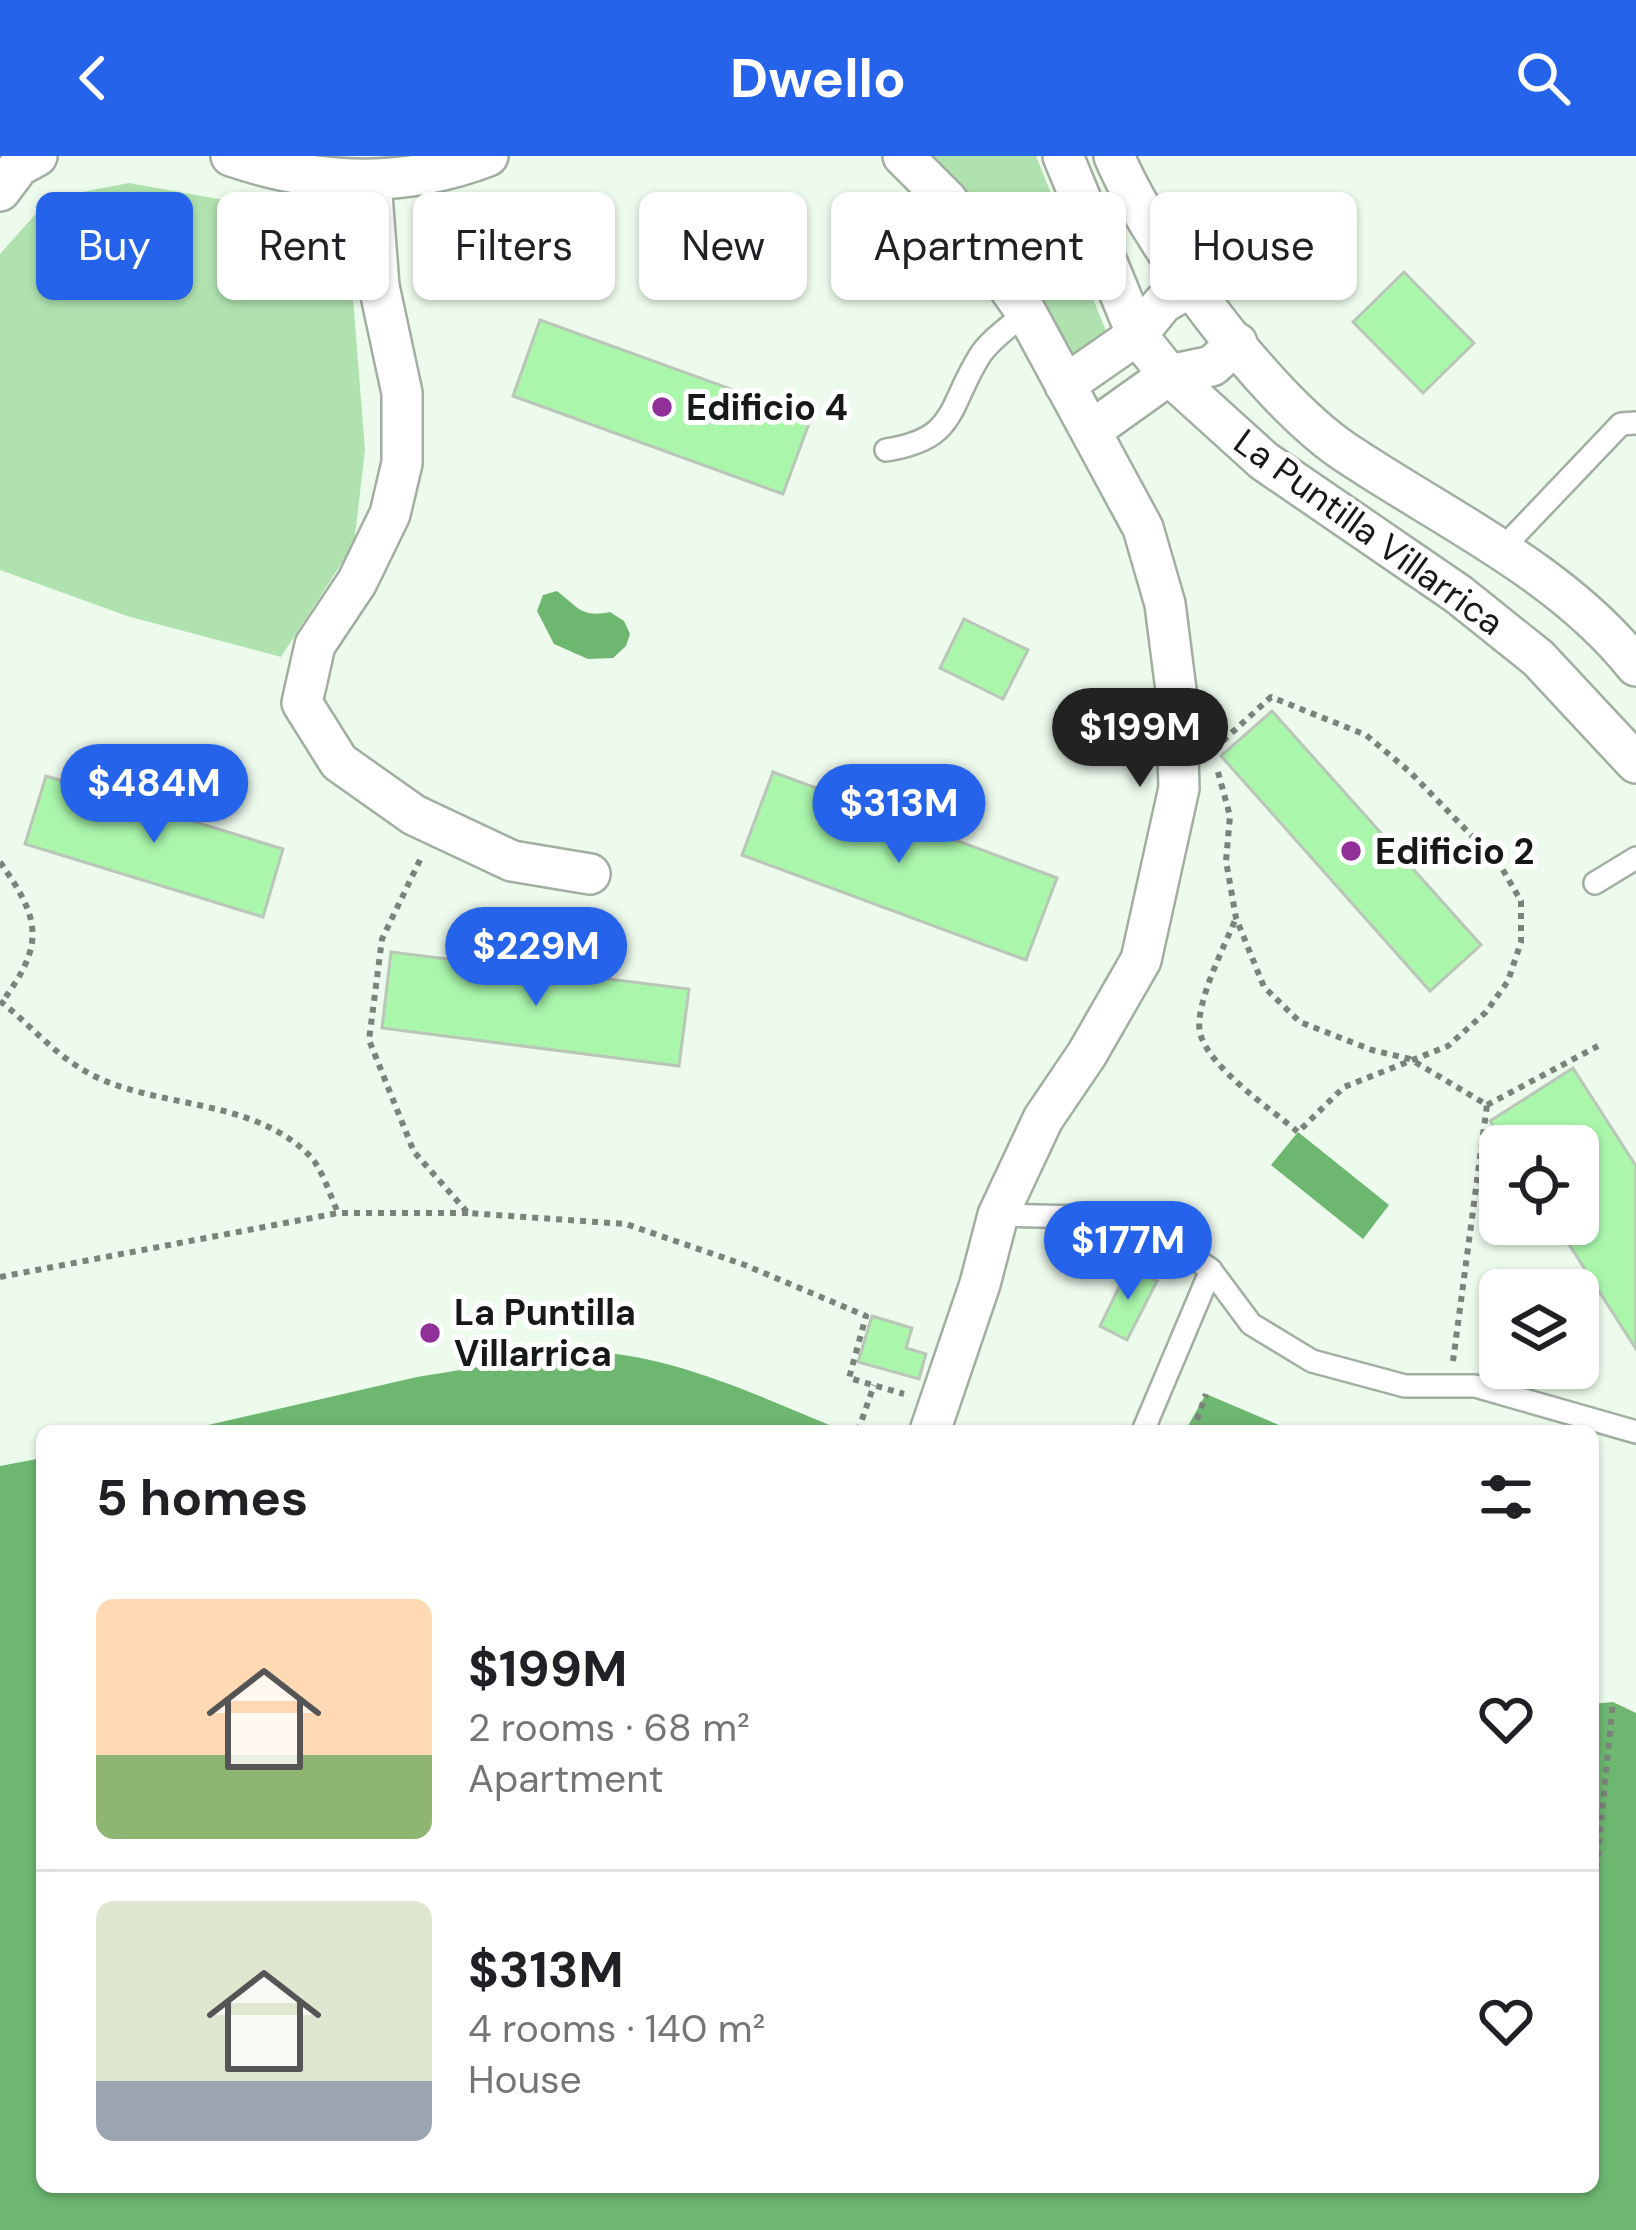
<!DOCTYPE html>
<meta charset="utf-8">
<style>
:root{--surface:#fff;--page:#f2f2f2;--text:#202124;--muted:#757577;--line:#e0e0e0;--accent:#2563eb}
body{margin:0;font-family:"DM Sans",sans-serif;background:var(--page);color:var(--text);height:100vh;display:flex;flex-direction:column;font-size:45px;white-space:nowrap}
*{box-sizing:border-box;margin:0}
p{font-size:39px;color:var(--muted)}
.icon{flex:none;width:66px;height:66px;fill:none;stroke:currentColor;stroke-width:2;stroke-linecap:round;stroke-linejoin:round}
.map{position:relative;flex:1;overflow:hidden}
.panel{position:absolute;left:36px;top:1269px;width:1563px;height:768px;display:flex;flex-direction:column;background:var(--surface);border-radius:18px;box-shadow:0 3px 9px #0004}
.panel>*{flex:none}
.top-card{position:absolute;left:36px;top:36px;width:1566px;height:108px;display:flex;gap:24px}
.controls{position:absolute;left:1479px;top:969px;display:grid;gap:24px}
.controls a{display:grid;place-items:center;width:120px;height:120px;border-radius:18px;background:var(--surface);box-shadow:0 3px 9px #0004;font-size:60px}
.price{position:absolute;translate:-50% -102px;padding:0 27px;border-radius:42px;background:var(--accent);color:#fff;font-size:39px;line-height:78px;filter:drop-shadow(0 3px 6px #0008)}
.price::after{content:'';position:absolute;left:50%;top:72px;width:36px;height:27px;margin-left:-18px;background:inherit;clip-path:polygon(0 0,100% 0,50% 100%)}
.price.on{background:#222;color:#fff}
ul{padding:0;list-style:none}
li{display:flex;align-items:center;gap:36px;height:300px;padding:0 60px}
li+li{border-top:3px solid var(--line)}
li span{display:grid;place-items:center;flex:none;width:336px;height:240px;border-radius:18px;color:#555}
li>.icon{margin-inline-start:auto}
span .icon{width:144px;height:144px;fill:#fffc;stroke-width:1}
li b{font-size:51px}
h2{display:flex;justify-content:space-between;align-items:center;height:144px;padding:0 60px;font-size:51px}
.pill{padding:0 42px;border-radius:18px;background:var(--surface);box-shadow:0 3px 9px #0004;font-size:42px;line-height:108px}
.pill.on{background:var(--accent);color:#fff}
header{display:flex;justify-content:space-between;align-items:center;height:156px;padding:0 60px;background:var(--accent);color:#fff;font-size:54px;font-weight:700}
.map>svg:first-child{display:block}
.green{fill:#b0e2b0}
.water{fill:#6db770}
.building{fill:#aaf7ac;stroke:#b9c6b8;stroke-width:3}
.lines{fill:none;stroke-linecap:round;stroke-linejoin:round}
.service-casing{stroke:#a1aea1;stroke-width:26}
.minor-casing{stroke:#a1aea1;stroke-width:44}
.path{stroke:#7b837b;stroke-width:6;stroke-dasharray:6 6;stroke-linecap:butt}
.service{stroke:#fff;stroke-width:21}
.minor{stroke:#fff;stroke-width:39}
.poi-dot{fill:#913098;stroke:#fff;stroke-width:4.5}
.labels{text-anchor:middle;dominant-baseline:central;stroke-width:10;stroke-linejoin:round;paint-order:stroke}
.poi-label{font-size:36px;font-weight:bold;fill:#161a16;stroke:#fff;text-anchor:start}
.street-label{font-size:36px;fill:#161a16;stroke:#fff}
</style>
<header><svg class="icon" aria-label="back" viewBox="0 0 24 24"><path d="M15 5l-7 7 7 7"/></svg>Dwello<svg class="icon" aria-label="search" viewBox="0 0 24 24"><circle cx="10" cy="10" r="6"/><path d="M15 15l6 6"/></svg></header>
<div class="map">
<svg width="1636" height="2074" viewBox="0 0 1636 2074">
<rect width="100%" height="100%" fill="#edfbed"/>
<path class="green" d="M903,0H1036L1114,195L1065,229Z
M129,27L347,66L365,294L354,388L281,501L127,460L0,414V98L50,42Z"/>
<path class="water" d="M557,435C578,451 581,462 610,456L624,465L630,478L626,490L613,502L588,503L554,488L537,455L543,439Z
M1298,976L1389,1049L1363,1083L1271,1009Z
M578,1195C673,1197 757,1240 844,1275H182L417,1221Z
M1206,1238L1293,1275H1295H1185Z
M42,1302V2031H1593V1548L1613,1546L1636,1557V2074H0V1310Z"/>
<path class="building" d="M1404,116L1474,187L1423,237L1353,166Z
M540,164L811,262L783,338L513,240Z
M964,463L1028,494L1003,543L940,512Z
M1272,555L1481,789L1430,835L1221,600Z
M773,616L1057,722L1026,804L742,699Z
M46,620L283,693L263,761L25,688Z
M391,796L689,833L679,910L382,872Z
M1573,912L1636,1010V1193L1556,1068H1578V990H1506L1490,965Z
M1129,1111L1157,1125L1127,1184L1100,1170Z
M872,1160L912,1172L906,1192L926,1198L919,1223L858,1206Z"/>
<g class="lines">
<g class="service-casing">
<path id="service" d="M886,294C957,283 947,253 979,201C989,184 1011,170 1026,156
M1499,396L1621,268L1636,267
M1595,727L1636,702
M998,1059L1081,1061L1153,1076L1210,1113L1251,1168L1312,1205L1405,1230H1475L1636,1276
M1143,1275L1211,1114"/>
</g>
<g class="minor-casing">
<path id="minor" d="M231,0C317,29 403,33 488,0
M903,0L947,44L1026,156L1143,372L1165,448L1176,534L1179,632L1141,804L1087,898L1043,963L998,1059L980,1128L930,1275
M1063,0L1137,179L1169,219L1264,305L1458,438L1538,502L1636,607
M1114,0C1152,89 1263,239 1342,294C1441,361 1561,415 1636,510
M371,26L379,130L402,237V307L390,358L357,426L315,489L302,547L339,606L414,659L512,705L590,718
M0,35L19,10L37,0
M1065,229L1137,179L1163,147L1194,129
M1092,274L1169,219L1212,210L1237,187"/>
</g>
<path class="path" d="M1214,593L1271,541L1366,579L1410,616L1500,709L1521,745V786L1508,825L1486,856L1448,890L1344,931L1298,976C1271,953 1209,912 1200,877C1194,849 1225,789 1236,762
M1218,616L1230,660L1226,705L1236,762L1264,831L1300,866L1372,894L1410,903L1487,949L1453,1205
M420,704L382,783L369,884L414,996L468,1057L626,1068L745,1109L866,1160L849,1222L904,1238
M0,706C41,764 45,788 2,846
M0,845C32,870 56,901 94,920C162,953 251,942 309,999C322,1012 330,1039 338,1057
M1487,949L1598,890
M0,1121L338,1057H468
M858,1275L874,1229
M1193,1275L1206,1238
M1593,1748L1613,1546"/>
<use href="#service" class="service"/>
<use href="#minor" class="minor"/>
</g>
<g class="poi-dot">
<circle cx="662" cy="251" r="12"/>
<circle cx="1351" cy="695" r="12"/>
<circle cx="430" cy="1177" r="12"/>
</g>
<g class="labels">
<g class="poi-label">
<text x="686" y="251">Edificio 4</text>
<text x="1375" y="695">Edificio 2</text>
<text x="454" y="1156">La Puntilla<tspan x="454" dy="41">Villarrica</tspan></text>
</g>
<g class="street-label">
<text transform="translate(1369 376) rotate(36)">La Puntilla Villarrica</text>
</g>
</g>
</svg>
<div class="controls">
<a><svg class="icon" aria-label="locate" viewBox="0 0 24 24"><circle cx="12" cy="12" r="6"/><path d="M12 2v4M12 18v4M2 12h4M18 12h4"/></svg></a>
<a><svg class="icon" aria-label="layers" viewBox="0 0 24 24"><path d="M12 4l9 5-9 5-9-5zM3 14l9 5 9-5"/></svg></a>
</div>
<b class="price on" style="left:1140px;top:634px">$199M</b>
<b class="price" style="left:154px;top:690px">$484M</b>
<b class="price" style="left:899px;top:710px">$313M</b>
<b class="price" style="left:536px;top:853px">$229M</b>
<b class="price" style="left:1128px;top:1147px">$177M</b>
<div class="top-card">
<a class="pill on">Buy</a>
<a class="pill">Rent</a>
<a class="pill">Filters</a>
<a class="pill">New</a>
<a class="pill">Apartment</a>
<a class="pill">House</a>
</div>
<section class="panel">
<h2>5 homes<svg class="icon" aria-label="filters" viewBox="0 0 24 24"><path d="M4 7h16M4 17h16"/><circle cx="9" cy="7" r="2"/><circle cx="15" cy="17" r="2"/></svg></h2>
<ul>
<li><span style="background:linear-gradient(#ffd9b3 65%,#8fb573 0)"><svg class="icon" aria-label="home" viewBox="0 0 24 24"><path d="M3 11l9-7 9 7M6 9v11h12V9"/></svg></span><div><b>$199M</b><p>2 rooms · 68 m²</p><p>Apartment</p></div><svg class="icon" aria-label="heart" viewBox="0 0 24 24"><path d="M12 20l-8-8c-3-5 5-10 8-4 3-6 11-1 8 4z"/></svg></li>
<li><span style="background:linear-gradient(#dfe7d0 75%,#9aa5b1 0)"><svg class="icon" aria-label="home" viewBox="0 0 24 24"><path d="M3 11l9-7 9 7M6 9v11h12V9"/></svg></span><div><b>$313M</b><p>4 rooms · 140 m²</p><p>House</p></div><svg class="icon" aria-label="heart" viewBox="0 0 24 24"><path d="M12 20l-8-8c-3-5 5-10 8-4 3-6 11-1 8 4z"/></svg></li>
</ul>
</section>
</div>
